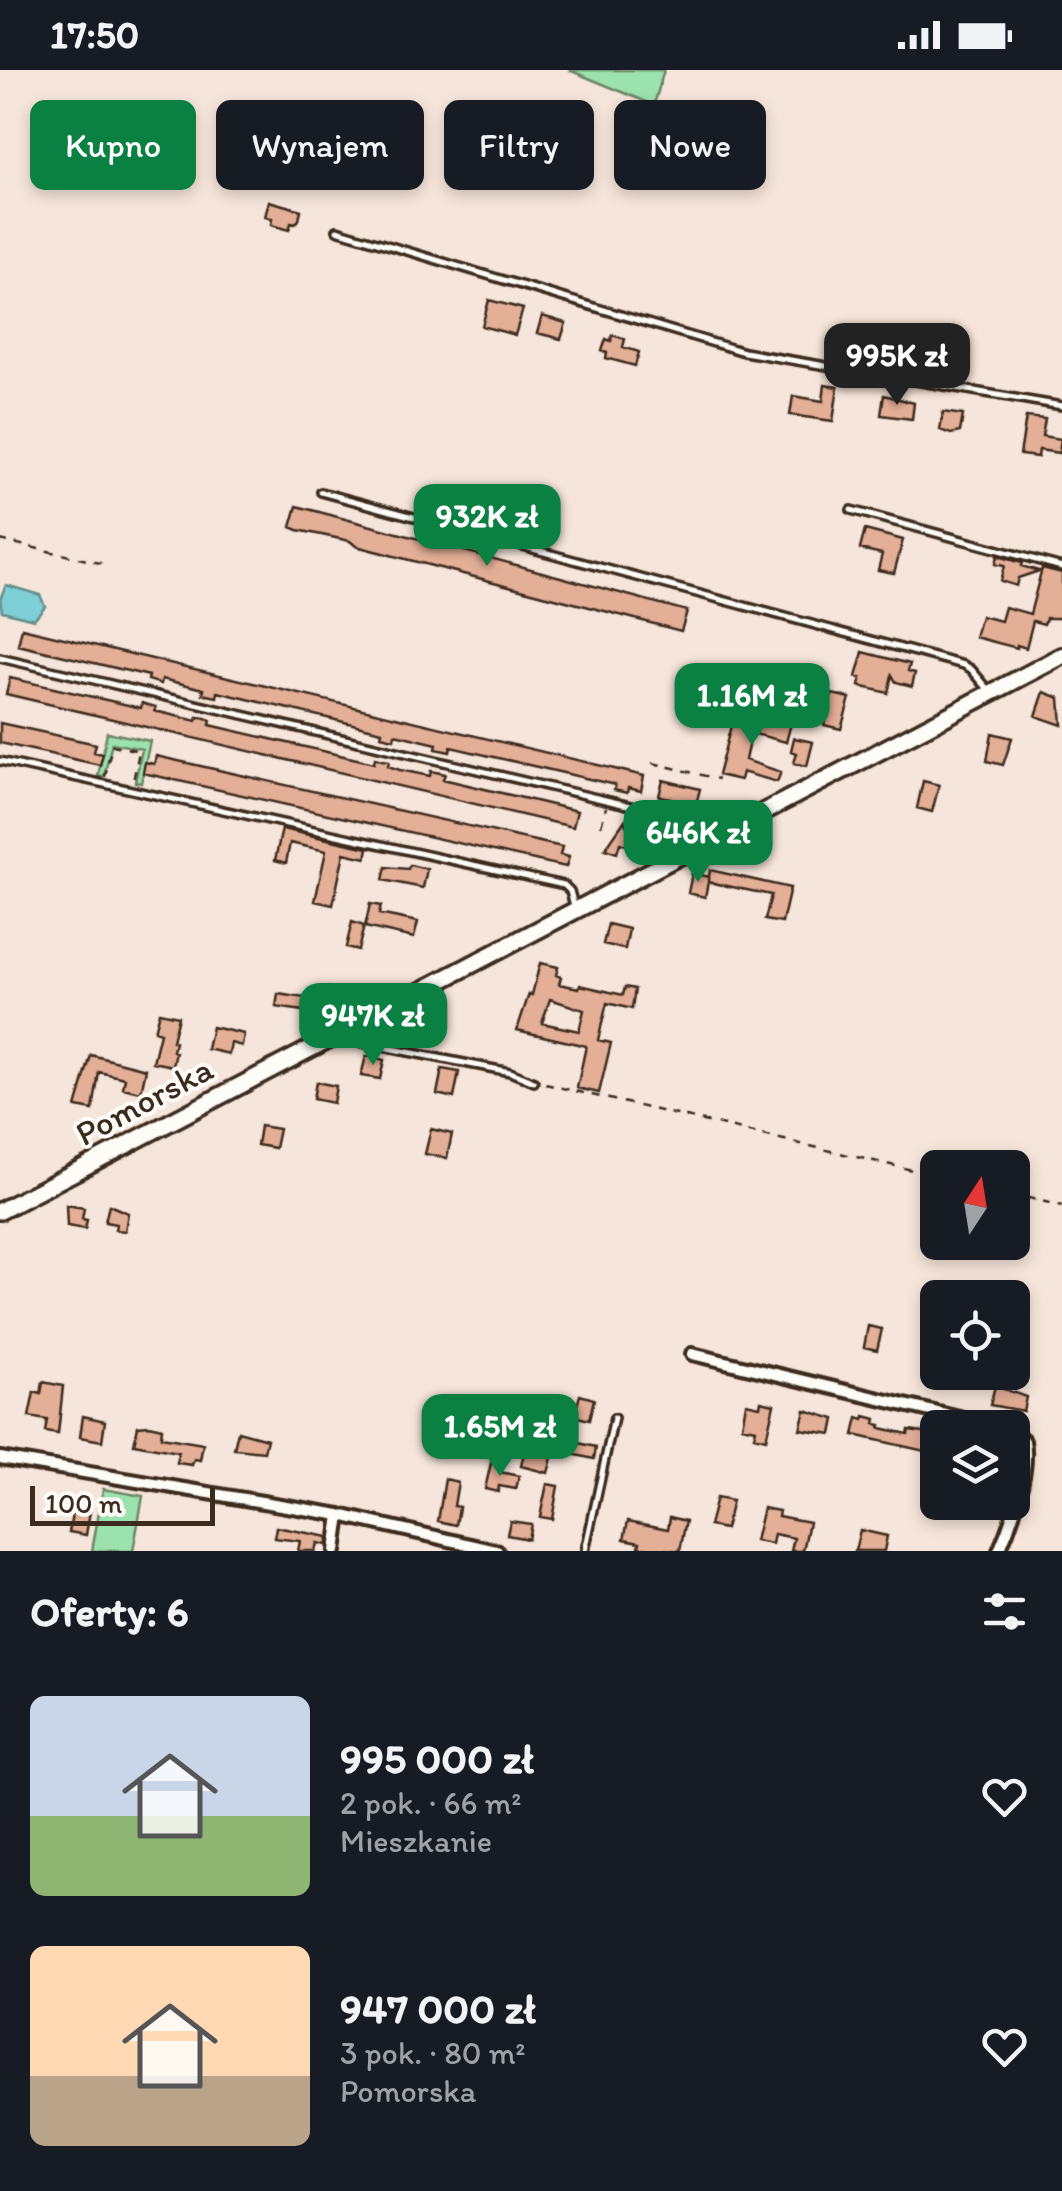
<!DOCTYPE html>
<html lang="pl">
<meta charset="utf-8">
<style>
:root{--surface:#171b24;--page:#242831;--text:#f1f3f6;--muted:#9ea1a6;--accent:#0b8043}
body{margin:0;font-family:Itim,sans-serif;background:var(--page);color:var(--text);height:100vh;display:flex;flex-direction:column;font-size:38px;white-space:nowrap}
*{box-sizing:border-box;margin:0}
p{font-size:32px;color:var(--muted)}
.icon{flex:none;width:55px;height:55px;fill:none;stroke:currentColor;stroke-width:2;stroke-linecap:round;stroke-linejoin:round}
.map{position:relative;height:1481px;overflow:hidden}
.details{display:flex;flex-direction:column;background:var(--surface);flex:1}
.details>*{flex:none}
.hud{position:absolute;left:30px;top:30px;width:1002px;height:90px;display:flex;gap:20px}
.needle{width:65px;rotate:12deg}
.fabs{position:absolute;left:920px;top:1080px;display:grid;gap:20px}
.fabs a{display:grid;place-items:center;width:110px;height:110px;border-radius:15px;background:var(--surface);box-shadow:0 5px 15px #0003;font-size:50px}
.scale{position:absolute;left:30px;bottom:25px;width:185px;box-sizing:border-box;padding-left:10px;border:5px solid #3b2a1e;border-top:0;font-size:28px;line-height:35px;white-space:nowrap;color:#3b2a1e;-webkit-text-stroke:8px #fdfcf7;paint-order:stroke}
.price{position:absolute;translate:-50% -85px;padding:0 22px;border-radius:20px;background:var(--accent);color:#fff;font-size:32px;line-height:65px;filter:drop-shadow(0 2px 5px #0008)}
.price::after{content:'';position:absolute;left:50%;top:60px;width:30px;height:22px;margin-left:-15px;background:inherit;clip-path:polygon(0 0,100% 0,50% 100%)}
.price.on{background:#222;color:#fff}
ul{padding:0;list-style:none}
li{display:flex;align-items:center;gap:30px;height:250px;padding:0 30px}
li span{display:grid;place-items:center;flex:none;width:280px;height:200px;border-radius:15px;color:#555}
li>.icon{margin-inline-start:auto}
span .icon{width:120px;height:120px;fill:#fffc;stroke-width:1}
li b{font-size:42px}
h2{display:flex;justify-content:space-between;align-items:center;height:120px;padding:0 30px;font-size:42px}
.chip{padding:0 35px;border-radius:15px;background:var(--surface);box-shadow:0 5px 15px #0003;font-size:35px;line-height:90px}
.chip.on{background:var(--accent);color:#fff}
.status{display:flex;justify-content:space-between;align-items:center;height:70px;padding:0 50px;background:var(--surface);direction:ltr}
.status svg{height:28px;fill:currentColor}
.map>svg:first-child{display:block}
.green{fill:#9ce2ae;stroke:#6c8666;stroke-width:2.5}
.water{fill:#7ecfd6;stroke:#638d8c;stroke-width:2.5}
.building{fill:#e4af97;stroke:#3b2a1e;stroke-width:2.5;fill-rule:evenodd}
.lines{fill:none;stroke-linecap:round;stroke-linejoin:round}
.lane-casing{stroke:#3b2a1e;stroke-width:12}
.street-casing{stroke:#3b2a1e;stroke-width:18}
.secondary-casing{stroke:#3b2a1e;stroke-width:22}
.path{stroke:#3b2a1e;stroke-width:2.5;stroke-dasharray:8 8;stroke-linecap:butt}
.lane{stroke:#fdfcf7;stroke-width:5}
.street{stroke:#fdfcf7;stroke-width:10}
.secondary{stroke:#fdfcf7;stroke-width:15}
.labels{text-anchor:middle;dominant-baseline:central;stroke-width:8;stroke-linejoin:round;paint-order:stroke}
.street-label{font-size:35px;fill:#3b2a1e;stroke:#fdfcf7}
</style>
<div class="status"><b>17:50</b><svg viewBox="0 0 49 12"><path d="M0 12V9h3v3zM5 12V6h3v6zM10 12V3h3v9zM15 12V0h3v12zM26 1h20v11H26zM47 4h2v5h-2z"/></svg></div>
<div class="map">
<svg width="1062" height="1481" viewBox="0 0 1062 1481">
<rect width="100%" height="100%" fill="#f6e5da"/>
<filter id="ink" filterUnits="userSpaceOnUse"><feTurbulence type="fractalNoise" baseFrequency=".01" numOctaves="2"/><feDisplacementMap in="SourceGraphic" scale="20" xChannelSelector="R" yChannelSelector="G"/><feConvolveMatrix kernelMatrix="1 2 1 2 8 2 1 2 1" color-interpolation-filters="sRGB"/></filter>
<g filter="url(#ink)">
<path class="green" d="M569,0H664L654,35Z
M107,662L150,671L141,713L135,712L142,679L112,673L104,706H98Z
M103,1419L143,1426L133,1481H92Z"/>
<path class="water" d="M6,515L40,525L45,536L34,549L2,541L0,529Z"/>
<path class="building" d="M269,131L301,140L299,150L295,154L291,153L289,160L271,155L272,149L265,147Z
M489,230L523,239L515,265L482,256Z
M542,246L566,253L561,269L537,263Z
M612,265L625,269L623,277L639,282L635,296L606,288L607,283L602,281L606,269L611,271Z
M825,315L838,317L833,351L790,345L793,326L823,331Z
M884,325L914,333L912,349L881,345Z
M943,342L963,345L960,362L951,364L940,360Z
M1026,347L1045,349L1042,366L1061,369L1059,383L1039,380L1038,387L1020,385Z
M297,436L687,541L681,561L356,476L350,471L298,460L291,457Z
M865,460L903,470L894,503L878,500L882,484L860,479Z
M997,486L1022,493L1021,496L1039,501L1018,508L1016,516L1000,511L1004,496L995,494Z
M1042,498L1062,503V548H1046L1044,554L1033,551L1026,578L1017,575V578L975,567L981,546L1001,551L1005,537L1030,544Z
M22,558L644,706L641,721L628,718L627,723L614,720L615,715L585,708L451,677L450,682L436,679L437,674L395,664L394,669L381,666L382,661L218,622L217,627L203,624L204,619L162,609L161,614L148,610L149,606L18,575Z
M863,582L910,594L908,601L915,603L912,616L896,612L892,605L888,623L859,616L861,608L856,607Z
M10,608L141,638L142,633L156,637L155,641L197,651L198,647L205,648L211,650L210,655L344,686L374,693L375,688L382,690L389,691L388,696L400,700L430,706L431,701L445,704L443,709L577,741L573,757L6,624Z
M1044,622L1060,628L1062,655L1036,646Z
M832,624L850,628L841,659L824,655L826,647L821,646L825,630L830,631Z
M763,643L792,650L786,672L751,663L745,690L781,702L777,712L742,702L740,710L718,705L732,652L752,659L754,653L759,654Z
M0,653L96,674L94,682L103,684L100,695L0,673Z
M992,663L1012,668L1003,695L987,691Z
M794,668L813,672L807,696L794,693L797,683L791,681Z
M156,686L562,777L560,785L569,787L566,797L143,703L145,692L154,694Z
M663,710L700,719L696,734L670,733L671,728L659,726Z
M923,711L939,715L932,742L917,738Z
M625,750L626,755L651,763L645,781L620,773L617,783L605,779Z
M282,759L368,778L366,788L344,783L333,835L315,831L326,781L290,773L286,793L275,790Z
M410,795L427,799L423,818L383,810L386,797L408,799Z
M710,800L790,818L782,853L765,850L771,825L708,812Z
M692,803L709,807L705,827L688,823Z
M370,834L381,836L379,844L418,852L414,868L365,857Z
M352,852L364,856L358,880L346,877Z
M608,854L629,859L625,879L603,874Z
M540,893L558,897L556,905L561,907L559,914L579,918L580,915L623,925L625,917L635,919L632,939L607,933L598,970L611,973L599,1023L577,1018L586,976L517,960L529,924L532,925ZM550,929L584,940L579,961L542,953Z
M329,918L338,920L334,942L318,939L322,920L328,922Z
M278,924L306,928L303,941L276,937Z
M159,942L178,946L172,971L175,972L173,981L176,982L173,996L153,992L160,963L154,961Z
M212,957L244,964L242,976L231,973L229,984L207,979Z
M91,985L146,999L141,1022L123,1018L125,1008L99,1002L93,1040L76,1037Z
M366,986L384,990L380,1009L361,1006Z
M442,999L459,1002L454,1028L437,1024Z
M316,1012L336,1016L333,1033L313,1029Z
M260,1056L279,1059L275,1078L257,1075Z
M431,1059L452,1064L447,1088L425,1084Z
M66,1135L84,1138L82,1149L87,1150L85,1159L67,1156Z
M109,1135L128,1143L125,1161L115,1160L116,1154L105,1152Z
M868,1256L882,1259L877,1280L864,1277Z
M43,1312L63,1316L58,1364L45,1362L47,1350L29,1347L34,1322L41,1324Z
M995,1316L1026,1327L1023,1341L990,1335Z
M580,1325L594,1329L589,1350L574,1346Z
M761,1331L774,1334L766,1369L754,1366L756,1359L742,1356L746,1333L760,1336Z
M805,1340L835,1349L832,1364L800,1359Z
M83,1346L105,1351L102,1371L80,1367Z
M865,1346L876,1349L875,1354L881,1355L880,1358L908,1364L909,1360L938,1364V1384L854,1365L858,1348L864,1350Z
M149,1355L162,1358L161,1367L203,1374L200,1390L194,1389L192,1395L177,1393L178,1382L134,1374L138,1356Z
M238,1361L267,1369L264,1382L234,1379Z
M570,1371L596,1377L594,1389L567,1383Z
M526,1374L554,1380L548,1403L521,1396Z
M491,1393L501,1395L500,1402L519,1406L516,1419L499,1416L498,1422L485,1419Z
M445,1409L458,1412L454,1436L459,1437L456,1455L438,1451Z
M547,1414L558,1416L552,1449L540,1447Z
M716,1428L732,1431L725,1459L709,1456Z
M73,1438L90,1441L86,1465L69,1462Z
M763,1438L779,1441L778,1446L809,1452L803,1481H791L794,1468L774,1464L772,1474L755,1471Z
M670,1447L686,1451L680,1481L639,1477L640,1472L624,1469L628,1451L668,1459Z
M510,1451L531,1454L528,1469L507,1465Z
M276,1457L328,1467L327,1475L317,1473L315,1481H298L300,1471L274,1468Z
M860,1460L887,1466L884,1481H855Z"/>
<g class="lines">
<g class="lane-casing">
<path id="lane" d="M337,160L744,282L1062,336
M321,422L964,595L971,599L989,620
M851,440L1062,497
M0,588L678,747L687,755L698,776
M0,691L564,815L570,821L574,836
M342,969L510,1002L534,1012
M585,1481L614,1348"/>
</g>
<g class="street-casing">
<path id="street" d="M692,1284L1001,1358
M0,1388L340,1445L497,1481
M335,1481L340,1445
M999,1481C1011,1454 1030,1400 1024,1371L1012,1360"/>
</g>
<g class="secondary-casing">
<path id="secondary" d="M0,1141L1062,586"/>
</g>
<path class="path" d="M0,470L109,495
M653,693L718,709
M105,707L112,675L139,681L133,712
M601,756L606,737
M545,1014L938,1106
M1012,1124L1062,1136"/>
<use href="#lane" class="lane"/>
<use href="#street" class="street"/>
<use href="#secondary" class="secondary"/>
</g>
</g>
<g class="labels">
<g class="street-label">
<text transform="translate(144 1031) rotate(-28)">Pomorska</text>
</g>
</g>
</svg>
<div class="fabs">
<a><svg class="needle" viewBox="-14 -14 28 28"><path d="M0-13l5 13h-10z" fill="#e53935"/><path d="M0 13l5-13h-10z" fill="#9ea1a6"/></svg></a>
<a><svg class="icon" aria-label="locate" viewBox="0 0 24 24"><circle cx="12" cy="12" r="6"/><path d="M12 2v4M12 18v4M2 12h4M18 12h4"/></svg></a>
<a><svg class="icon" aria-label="layers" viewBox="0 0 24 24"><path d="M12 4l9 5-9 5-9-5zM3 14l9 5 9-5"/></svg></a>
</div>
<div class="scale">100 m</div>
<b class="price on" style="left:897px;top:338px">995K zł</b>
<b class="price" style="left:487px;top:499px">932K zł</b>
<b class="price" style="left:752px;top:678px">1.16M zł</b>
<b class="price" style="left:698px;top:815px">646K zł</b>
<b class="price" style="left:373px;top:998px">947K zł</b>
<b class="price" style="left:500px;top:1409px">1.65M zł</b>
<div class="hud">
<a class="chip on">Kupno</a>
<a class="chip">Wynajem</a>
<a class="chip">Filtry</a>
<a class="chip">Nowe</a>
</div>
</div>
<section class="details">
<h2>Oferty: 6<svg class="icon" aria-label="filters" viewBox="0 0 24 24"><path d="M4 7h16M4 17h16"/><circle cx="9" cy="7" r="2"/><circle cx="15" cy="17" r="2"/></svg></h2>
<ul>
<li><span style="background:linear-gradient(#c9d6e8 60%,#8fb573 0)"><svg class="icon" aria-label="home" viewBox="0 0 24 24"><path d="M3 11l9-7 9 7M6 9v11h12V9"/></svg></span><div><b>995 000 zł</b><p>2 pok. · 66 m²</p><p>Mieszkanie</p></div><svg class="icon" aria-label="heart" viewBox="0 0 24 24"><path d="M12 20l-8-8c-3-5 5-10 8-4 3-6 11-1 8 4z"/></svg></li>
<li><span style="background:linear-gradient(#ffd9b3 65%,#b9a48a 0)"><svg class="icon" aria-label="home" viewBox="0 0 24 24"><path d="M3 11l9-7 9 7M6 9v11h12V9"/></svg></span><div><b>947 000 zł</b><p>3 pok. · 80 m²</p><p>Pomorska</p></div><svg class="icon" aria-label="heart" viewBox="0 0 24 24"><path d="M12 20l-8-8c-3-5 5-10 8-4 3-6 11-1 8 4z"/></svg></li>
</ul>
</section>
